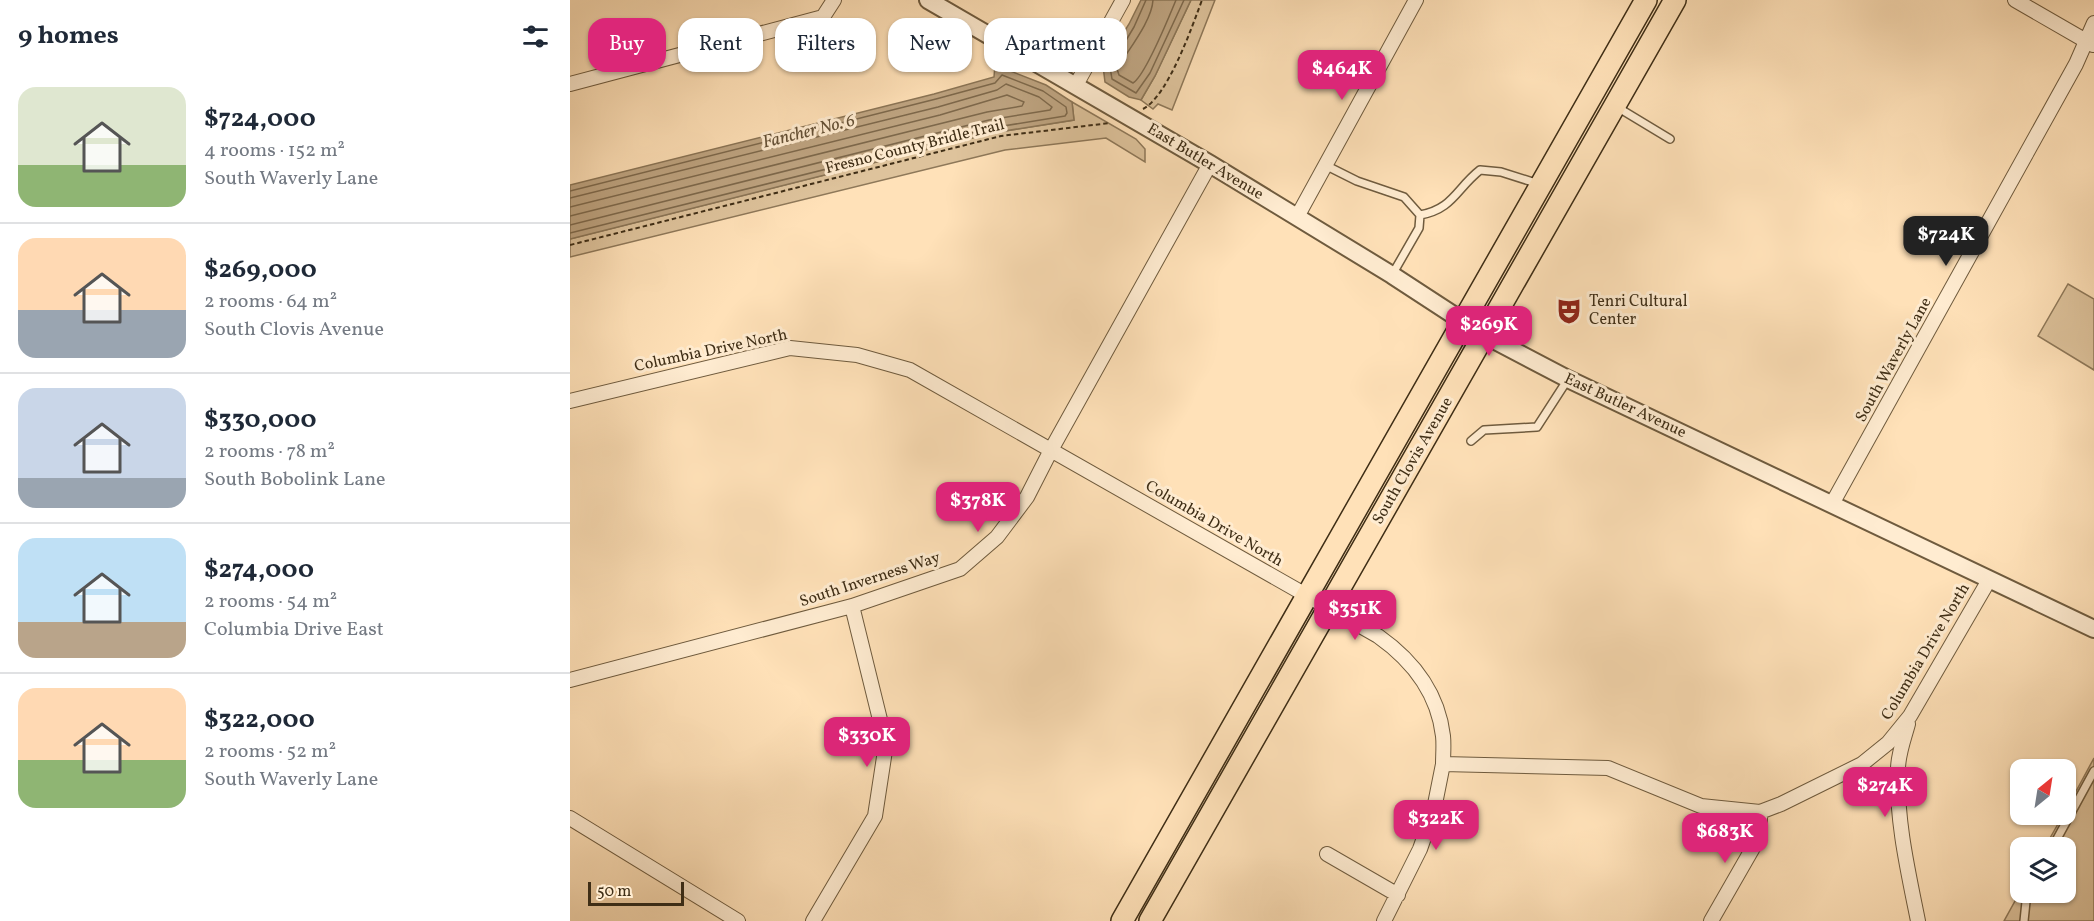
<!DOCTYPE html>
<meta charset="utf-8">
<style>
:root{--surface:#fff;--page:#f2f2f3;--text:#1f2937;--muted:#747a83;--line:#e0e1e3;--accent:#db2777}
body{margin:0;font-family:Vollkorn,serif;background:var(--page);color:var(--text);height:100vh;display:flex;flex-direction:column;font-size:22px;white-space:nowrap}
*{box-sizing:border-box;margin:0}
p{font-size:20px;color:var(--muted)}
.icon{flex:none;width:33px;height:33px;fill:none;stroke:currentColor;stroke-width:2;stroke-linecap:round;stroke-linejoin:round}
.map{position:relative;flex:1;overflow:hidden}
.sheet{display:flex;flex-direction:column;background:var(--surface);width:570px}
.sheet>*{flex:none}
.hud{position:absolute;left:18px;top:18px;width:570px;height:54px;display:flex;gap:12px}
.needle{width:39px;rotate:30deg}
.tools{position:absolute;left:1440px;top:759px;display:grid;gap:12px}
.tools a{display:grid;place-items:center;width:66px;height:66px;border-radius:12px;background:var(--surface);box-shadow:0 2px 4px #0004;font-size:30px}
.scale{position:absolute;left:18px;bottom:15px;width:96px;box-sizing:border-box;padding-left:6px;border:3px solid #3f2e16;border-top:0;font-size:16px;line-height:21px;white-space:nowrap;color:#3f2e16;-webkit-text-stroke:4px #ffecd1;paint-order:stroke}
.price{position:absolute;translate:-50% -51px;padding:0 14px;border-radius:12px;background:var(--accent);color:#fff;font-size:20px;line-height:39px;filter:drop-shadow(0 2px 3px #0008)}
.price::after{content:'';position:absolute;left:50%;top:36px;width:18px;height:14px;margin-left:-9px;background:inherit;clip-path:polygon(0 0,100% 0,50% 100%)}
.price.on{background:#222;color:#fff}
ul{padding:0;list-style:none}
li{display:flex;align-items:center;gap:18px;height:150px;padding:0 18px}
li+li{border-top:2px solid var(--line)}
li span{display:grid;place-items:center;flex:none;width:168px;height:120px;border-radius:18px;color:#555}
li>.icon{margin-inline-start:auto}
span .icon{width:72px;height:72px;fill:#fffc;stroke-width:1}
li b{font-size:26px}
h2{display:flex;justify-content:space-between;align-items:center;height:72px;padding:0 18px;font-size:26px}
.chip{padding:0 21px;border-radius:18px;background:var(--surface);box-shadow:0 2px 4px #0004;font-size:21px;line-height:54px}
.chip.on{background:var(--accent);color:#fff}
main{display:flex;flex:1;min-height:0}
.map>svg:first-child{display:block}
.green{fill:#dec39c;stroke:#8e7859;stroke-width:1.5}
.water{fill:#bea481;stroke:#8b7556;stroke-width:1.5}
.lines{fill:none;stroke-linecap:round;stroke-linejoin:round}
.shore{stroke:#7e694c;stroke-width:1.5}
.service-casing{stroke:#6f5b3e;stroke-width:10}
.minor-casing{stroke:#6f5b3e;stroke-width:16}
.tertiary-casing{stroke:#6f5b3e;stroke-width:20}
.primary-casing{stroke:#3f2e16;stroke-width:24}
.path{stroke:#3f2e16;stroke-width:2;stroke-dasharray:4.5 3;stroke-linecap:butt}
.service{stroke:#ffecd1;stroke-width:7}
.minor{stroke:#ffecd1;stroke-width:14}
.tertiary{stroke:#ffecd1;stroke-width:16}
.primary{stroke:#ffe1b8;stroke-width:21}
.labels{text-anchor:middle;dominant-baseline:central;stroke-width:6;stroke-linejoin:round;paint-order:stroke}
.street-label{font-size:16px;fill:#3f2e16;stroke:#ffecd1}
.poi-label{font-size:16px;fill:#3f2e16;stroke:#ffecd1;text-anchor:start}
.water-label{font-size:18px;font-style:italic;fill:#655136;stroke:#ffecd1}
</style>
<main>
<section class="sheet">
<h2>9 homes<svg class="icon" aria-label="filters" viewBox="0 0 24 24"><path d="M4 7h16M4 17h16"/><circle cx="9" cy="7" r="2"/><circle cx="15" cy="17" r="2"/></svg></h2>
<ul>
<li><span style="background:linear-gradient(#dfe7d0 65%,#8fb573 0)"><svg class="icon" aria-label="home" viewBox="0 0 24 24"><path d="M3 11l9-7 9 7M6 9v11h12V9"/></svg></span><div><b>$724,000</b><p>4 rooms · 152 m²</p><p>South Waverly Lane</p></div></li>
<li><span style="background:linear-gradient(#ffd9b3 60%,#9aa5b1 0)"><svg class="icon" aria-label="home" viewBox="0 0 24 24"><path d="M3 11l9-7 9 7M6 9v11h12V9"/></svg></span><div><b>$269,000</b><p>2 rooms · 64 m²</p><p>South Clovis Avenue</p></div></li>
<li><span style="background:linear-gradient(#c9d6e8 75%,#9aa5b1 0)"><svg class="icon" aria-label="home" viewBox="0 0 24 24"><path d="M3 11l9-7 9 7M6 9v11h12V9"/></svg></span><div><b>$330,000</b><p>2 rooms · 78 m²</p><p>South Bobolink Lane</p></div></li>
<li><span style="background:linear-gradient(#bfe0f5 70%,#b9a48a 0)"><svg class="icon" aria-label="home" viewBox="0 0 24 24"><path d="M3 11l9-7 9 7M6 9v11h12V9"/></svg></span><div><b>$274,000</b><p>2 rooms · 54 m²</p><p>Columbia Drive East</p></div></li>
<li><span style="background:linear-gradient(#ffd9b3 60%,#8fb573 0)"><svg class="icon" aria-label="home" viewBox="0 0 24 24"><path d="M3 11l9-7 9 7M6 9v11h12V9"/></svg></span><div><b>$322,000</b><p>2 rooms · 52 m²</p><p>South Waverly Lane</p></div></li>
</ul>
</section>
<div class="map">
<svg width="1524" height="921" viewBox="0 0 1524 921">
<rect width="100%" height="100%" fill="#ffe1b8"/>
<filter id="stains"><feTurbulence type="fractalNoise" baseFrequency=".00333" numOctaves="4"/><feColorMatrix values="0 0 0 0 .2 0 0 0 0 .09 0 0 0 0 .02 0 0 0 .5 -.17"/></filter>
<radialGradient id="worn" r=".72"><stop offset=".6" stop-color="#630" stop-opacity="0"/><stop offset="1" stop-color="#630" stop-opacity=".3"/></radialGradient>
<path class="green" d="M621,0H645L602,110L588,104L583,109L571,100L585,76Z
M502,102L566,139L575,149V162L536,138L435,150L0,257V239L422,133L504,120Z
M1498,284L1524,299V370L1468,336Z
M1524,758V921H1434L1450,892H1496V848L1475,847L1493,815L1496,814V810Z"/>
<path class="water" d="M571,0H621L585,76L571,100L559,97L535,82L533,66L559,24Z
M425,65L476,85L502,102L504,120L422,133L0,239V185L364,94L424,77Z"/>
<g class="lines">
<path class="shore" d="M576,0L564,27L540,67L542,79L566,93L580,73L614,0
M583,0C582,21 558,50 547,69L549,75L563,83C575,76 599,17 606,0
M0,191L366,99L425,83L432,75L473,91L496,107L497,113L495,116L421,128L0,233
M0,198L368,107L427,90L436,84L469,97L482,107L480,110L419,120L0,225
M0,207L370,115L437,95L454,102L452,106L417,112L0,216"/>
<g class="service-casing">
<path id="service" d="M1047,107L1100,139
M755,165L787,181L834,197L850,215L849,228L822,275
M850,215C883,209 886,189 910,170L931,172L969,184
M901,441L914,430L967,427L998,379
M1482,848L1524,771
M1454,921L1457,892"/>
</g>
<g class="minor-casing">
<path id="minor" d="M1445,0L1523,45
M0,84L253,17L264,0
M506,85L553,0
M727,217L846,0
M0,401L220,348L287,355L340,370L808,636C842,660 868,693 873,736C874,745 873,755 873,764L1038,768L1131,806L1190,812L1211,804L1292,764L1318,743L1340,716L1419,580
M1262,504L1506,64L1524,23
M0,680L282,606L390,569L427,537L457,497L481,450L640,164
M1338,724C1334,739 1328,754 1328,769C1326,820 1338,871 1348,921
M0,818L168,921
M757,854L828,895
M243,921L305,816L316,744L282,606
M814,921L850,849L864,809L873,764
M1141,921L1188,839L1190,831V812"/>
</g>
<g class="tertiary-casing">
<path id="tertiary" d="M358,0L640,164L822,275L914,335L998,379L1524,629"/>
</g>
<g class="primary-casing">
<path id="primary" d="M552,921L1076,0
M580,921L1105,0"/>
</g>
<path class="path" d="M573,109C598,96 622,27 632,0
M0,245L431,136L540,123"/>
<use href="#service" class="service"/>
<use href="#minor" class="minor"/>
<use href="#tertiary" class="tertiary"/>
<use href="#primary" class="primary"/>
</g>
<defs>
<g id="theatre-bare" transform="scale(2.07)"><path d="M-5-5.5Q0-4 5-5.5V0Q5 5 0 6Q-5 5-5 0ZM-3.3-2.5H-1v1.5H-3.3ZM1-2.5H3.3v1.5H1ZM-2.8 1Q0 5.5 2.8 1Z" fill="#8f2418" stroke="#ffecd1" stroke-width="2.5" paint-order="stroke"/></g>
</defs>
<g fill-rule="evenodd">
<use href="#theatre-bare" x="999" y="311"/>
</g>
<g class="labels">
<g class="street-label">
<text transform="translate(345 147) rotate(-14)">Fresno County Bridle Trail</text>
<text transform="translate(635 162) rotate(31)">East Butler Avenue</text>
<text transform="translate(141 351) rotate(-12)">Columbia Drive North</text>
<text transform="translate(1324 360) rotate(-61)">South Waverly Lane</text>
<text transform="translate(1055 406) rotate(25)">East Butler Avenue</text>
<text transform="translate(843 461) rotate(-60)">South Clovis Avenue</text>
<text transform="translate(644 524) rotate(30)">Columbia Drive North</text>
<text transform="translate(300 580) rotate(-18)">South Inverness Way</text>
<text transform="translate(1356 652) rotate(-59)">Columbia Drive North</text>
</g>
<g class="poi-label">
<text x="1019" y="302">Tenri Cultural<tspan x="1019" dy="18">Center</tspan></text>
</g>
<g class="water-label">
<text transform="translate(239 132) rotate(-14)">Fancher No. 6</text>
</g>
</g>
<rect width="100%" height="100%" filter="url(#stains)"/>
<rect width="100%" height="100%" fill="url(#worn)"/>
</svg>
<div class="tools">
<a><svg class="needle" viewBox="-14 -14 28 28"><path d="M0-13l5 13h-10z" fill="#e53935"/><path d="M0 13l5-13h-10z" fill="#747a83"/></svg></a>
<a><svg class="icon" aria-label="layers" viewBox="0 0 24 24"><path d="M12 4l9 5-9 5-9-5zM3 14l9 5 9-5"/></svg></a>
</div>
<div class="scale">50 m</div>
<b class="price" style="left:772px;top:101px">$464K</b>
<b class="price on" style="left:1376px;top:267px">$724K</b>
<b class="price" style="left:919px;top:357px">$269K</b>
<b class="price" style="left:408px;top:533px">$378K</b>
<b class="price" style="left:785px;top:641px">$351K</b>
<b class="price" style="left:297px;top:768px">$330K</b>
<b class="price" style="left:1315px;top:818px">$274K</b>
<b class="price" style="left:866px;top:851px">$322K</b>
<b class="price" style="left:1155px;top:864px">$683K</b>
<div class="hud">
<a class="chip on">Buy</a>
<a class="chip">Rent</a>
<a class="chip">Filters</a>
<a class="chip">New</a>
<a class="chip">Apartment</a>
</div>
</div>
</main>
